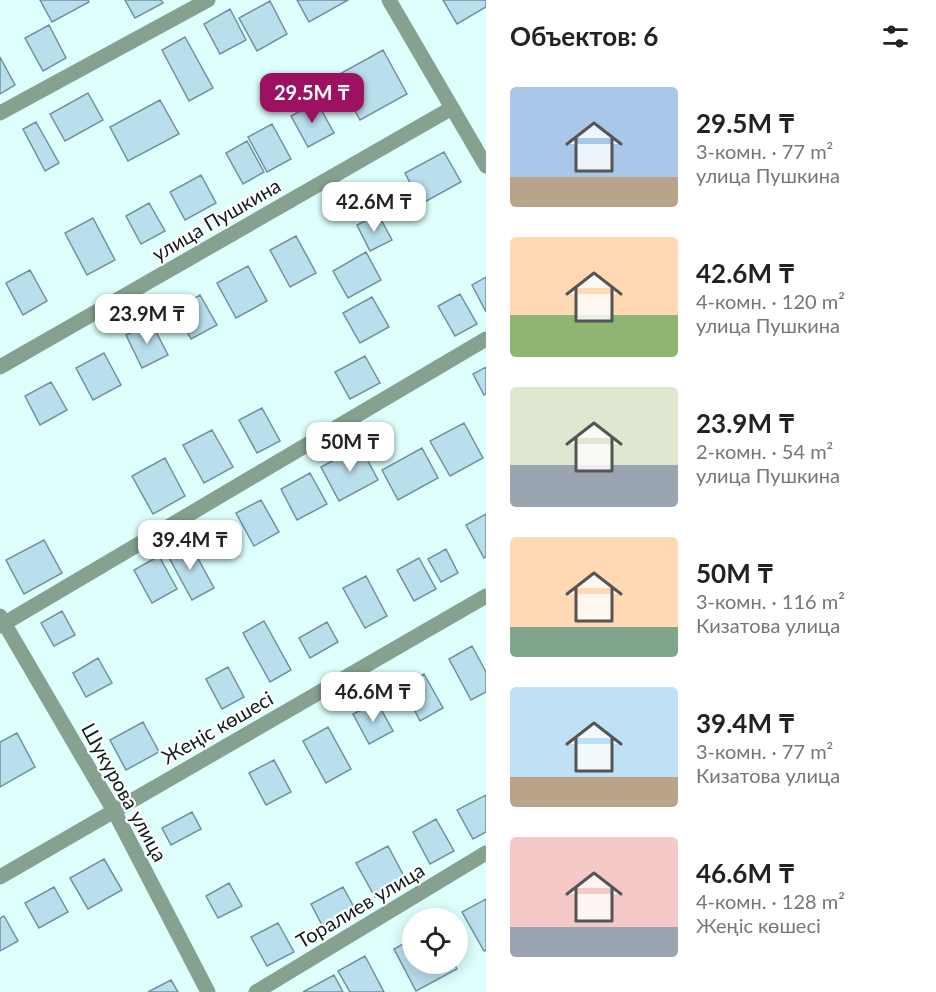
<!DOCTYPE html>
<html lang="ru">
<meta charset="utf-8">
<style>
:root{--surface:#fff;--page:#f6f6f6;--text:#222;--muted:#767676;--accent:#9d1260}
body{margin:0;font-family:Lato,sans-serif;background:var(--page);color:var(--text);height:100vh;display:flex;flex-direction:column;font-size:22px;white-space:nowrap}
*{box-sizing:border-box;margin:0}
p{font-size:20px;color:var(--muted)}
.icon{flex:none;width:33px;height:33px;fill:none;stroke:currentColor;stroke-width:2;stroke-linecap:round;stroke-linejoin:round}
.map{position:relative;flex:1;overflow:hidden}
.panel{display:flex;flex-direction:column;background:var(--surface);width:450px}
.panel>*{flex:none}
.fabs{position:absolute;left:402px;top:908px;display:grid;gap:12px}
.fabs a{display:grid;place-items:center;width:66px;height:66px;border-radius:50%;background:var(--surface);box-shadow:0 3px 15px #0003;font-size:30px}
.price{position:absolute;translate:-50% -51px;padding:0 14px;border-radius:12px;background:#fff;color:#222;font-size:20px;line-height:39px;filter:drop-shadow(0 2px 3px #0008)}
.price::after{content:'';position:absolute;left:50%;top:36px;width:18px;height:14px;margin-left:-9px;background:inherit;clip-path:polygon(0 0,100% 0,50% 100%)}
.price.selected{background:var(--accent);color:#fff}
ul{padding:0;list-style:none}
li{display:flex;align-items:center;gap:18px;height:150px;padding:0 24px}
li span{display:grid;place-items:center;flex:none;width:168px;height:120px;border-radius:6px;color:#555}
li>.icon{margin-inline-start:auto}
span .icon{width:72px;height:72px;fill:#fffc;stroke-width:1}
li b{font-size:26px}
h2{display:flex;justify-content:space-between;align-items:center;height:72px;padding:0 24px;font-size:26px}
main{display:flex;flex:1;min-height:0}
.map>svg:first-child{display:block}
.building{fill:#b9deec;stroke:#6f929e;stroke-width:1.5}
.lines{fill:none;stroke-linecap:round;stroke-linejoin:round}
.minor{stroke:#86a190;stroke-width:15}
.tertiary{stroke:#86a190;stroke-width:15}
.labels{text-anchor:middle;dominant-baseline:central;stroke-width:4.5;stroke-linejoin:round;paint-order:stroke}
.street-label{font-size:20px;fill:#0f1e1d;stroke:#fff}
</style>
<main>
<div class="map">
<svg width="486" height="992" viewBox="0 0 486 992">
<rect width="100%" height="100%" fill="#defffc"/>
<path class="building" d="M40,0H88L89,2L52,22Z
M125,0H161L163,3L135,18Z
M297,0H348L309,22Z
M443,0H486V7L457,24Z
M270,1L287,34L257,51L239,18Z
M230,9L246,40L220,54L204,24Z
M49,25L66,58L43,71L25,38Z
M185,37L213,88L189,101L162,50Z
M383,50L407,94L360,120L336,76Z
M0,57L15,85L0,94Z
M88,93L103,120L65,141L50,114Z
M160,100L179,134L128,161L110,127Z
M317,102L334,133L308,147L291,116Z
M36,122L59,163L45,171L23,129Z
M272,124L291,159L267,172L248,137Z
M247,141L264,172L243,184L226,153Z
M444,152L461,182L421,204L405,173Z
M201,175L216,203L185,220L170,192Z
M149,203L165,231L141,244L126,216Z
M378,214L392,240L370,251L357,225Z
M93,218L115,260L87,275L65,233Z
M296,236L316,273L290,287L270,250Z
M366,252L381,280L348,298L333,271Z
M248,266L267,301L236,318L217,283Z
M30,270L47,301L23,315L6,283Z
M486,277V312L472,285Z
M460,294L477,324L455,336L438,306Z
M200,295L217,325L191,339L175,309Z
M372,297L389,327L360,343L343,313Z
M151,322L168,355L142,368L126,335Z
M104,353L121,385L93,400L76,368Z
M365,356L380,383L350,399L335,372Z
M486,367V394L484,395L473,374Z
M51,382L67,410L40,425L25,396Z
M262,408L280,441L257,453L239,420Z
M464,423L483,458L450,476L430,441Z
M212,430L233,467L204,483L183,445Z
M360,446L378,480L339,501L321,467Z
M422,448L438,478L398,500L382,470Z
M165,458L185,496L153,514L132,476Z
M310,473L327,504L297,520L281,489Z
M261,500L279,532L254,546L236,513Z
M486,514V557L484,558L466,525Z
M44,540L62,573L24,594L6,560Z
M189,542L214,588L192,600L167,554Z
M446,549L458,573L441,582L428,559Z
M159,556L177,589L152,603L134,570Z
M419,558L436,589L414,601L397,570Z
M366,576L387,616L365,628L343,588Z
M62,611L75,635L54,646L41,623Z
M264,621L291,670L270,682L243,633Z
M327,622L338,642L310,658L299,638Z
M472,646L486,672V692L471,700L449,659Z
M98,658L112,683L86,697L73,673Z
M228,667L244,697L222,709L206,679Z
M424,674L443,708L420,721L402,686Z
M377,702L393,731L369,744L353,714Z
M143,722L159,752L126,770L110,740Z
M328,727L351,769L326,783L303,741Z
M17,733L35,767L0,787V742Z
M274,760L291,792L266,805L249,773Z
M486,795V832L473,839L457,810Z
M192,812L201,829L171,845L162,828Z
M436,819L454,851L430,864L413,832Z
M388,846L406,880L375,897L356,863Z
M104,859L122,890L88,909L70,878Z
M229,883L242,906L218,918L206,896Z
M54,887L68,912L39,928L25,903Z
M343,887L355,909L323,927L311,904Z
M486,899V950L484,951L462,912Z
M4,916L18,941L0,951V918Z
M278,923L294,952L267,966L251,937Z
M412,939V963H454L457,969L416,991L394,949Z
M365,956L384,992H350L338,971Z
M334,975L343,992H303Z
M171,980L178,992H148Z"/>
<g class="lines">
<path class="minor" d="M0,113L208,0
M0,367L452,108
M0,616L114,811L208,992
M0,626L486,339
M0,877L486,596
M256,992L486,853"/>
<path class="tertiary" d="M389,0L486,166"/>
</g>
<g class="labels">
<g class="street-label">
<text transform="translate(216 219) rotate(-30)">улица Пушкина</text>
<text transform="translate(217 727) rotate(-30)">Жеңіс көшесі</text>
<text transform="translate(125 792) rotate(61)">Шукурова улица</text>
<text transform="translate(360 905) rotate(-31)">Торалиев улица</text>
</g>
</g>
</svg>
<div class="fabs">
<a><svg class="icon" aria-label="locate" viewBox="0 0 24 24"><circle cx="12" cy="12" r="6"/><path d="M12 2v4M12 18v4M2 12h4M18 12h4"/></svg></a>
</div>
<b class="price selected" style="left:312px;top:124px">29.5M ₸</b>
<b class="price" style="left:374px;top:233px">42.6M ₸</b>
<b class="price" style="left:147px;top:345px">23.9M ₸</b>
<b class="price" style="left:350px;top:473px">50M ₸</b>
<b class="price" style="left:190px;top:571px">39.4M ₸</b>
<b class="price" style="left:373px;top:723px">46.6M ₸</b>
</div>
<section class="panel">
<h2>Объектов: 6<svg class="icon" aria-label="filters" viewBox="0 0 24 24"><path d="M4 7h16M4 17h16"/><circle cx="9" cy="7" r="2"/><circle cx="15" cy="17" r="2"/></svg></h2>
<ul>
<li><span style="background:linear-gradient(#a9c7e8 75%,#b9a48a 0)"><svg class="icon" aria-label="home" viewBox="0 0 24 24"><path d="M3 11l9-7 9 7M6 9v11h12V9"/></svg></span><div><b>29.5M ₸</b><p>3-комн. · 77 m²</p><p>улица Пушкина</p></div></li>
<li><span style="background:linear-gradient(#ffd9b3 65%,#8fb573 0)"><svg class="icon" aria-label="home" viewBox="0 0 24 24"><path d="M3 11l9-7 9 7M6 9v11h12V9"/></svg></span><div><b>42.6M ₸</b><p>4-комн. · 120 m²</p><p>улица Пушкина</p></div></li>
<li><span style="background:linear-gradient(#dfe7d0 65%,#9aa5b1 0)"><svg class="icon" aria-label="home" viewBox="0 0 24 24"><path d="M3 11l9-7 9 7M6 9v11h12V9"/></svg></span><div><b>23.9M ₸</b><p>2-комн. · 54 m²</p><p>улица Пушкина</p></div></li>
<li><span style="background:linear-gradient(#ffd9b3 75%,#7fa58c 0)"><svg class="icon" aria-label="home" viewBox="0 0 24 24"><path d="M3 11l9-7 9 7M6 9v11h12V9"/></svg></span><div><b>50M ₸</b><p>3-комн. · 116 m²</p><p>Кизатова улица</p></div></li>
<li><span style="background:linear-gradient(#bfe0f5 75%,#b9a48a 0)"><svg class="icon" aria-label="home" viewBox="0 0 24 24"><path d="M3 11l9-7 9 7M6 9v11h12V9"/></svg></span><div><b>39.4M ₸</b><p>3-комн. · 77 m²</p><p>Кизатова улица</p></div></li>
<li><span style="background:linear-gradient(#f6c9c9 75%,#9aa5b1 0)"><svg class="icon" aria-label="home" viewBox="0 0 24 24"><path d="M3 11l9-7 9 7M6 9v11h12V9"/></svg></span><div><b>46.6M ₸</b><p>4-комн. · 128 m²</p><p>Жеңіс көшесі</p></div></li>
</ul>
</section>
</main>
